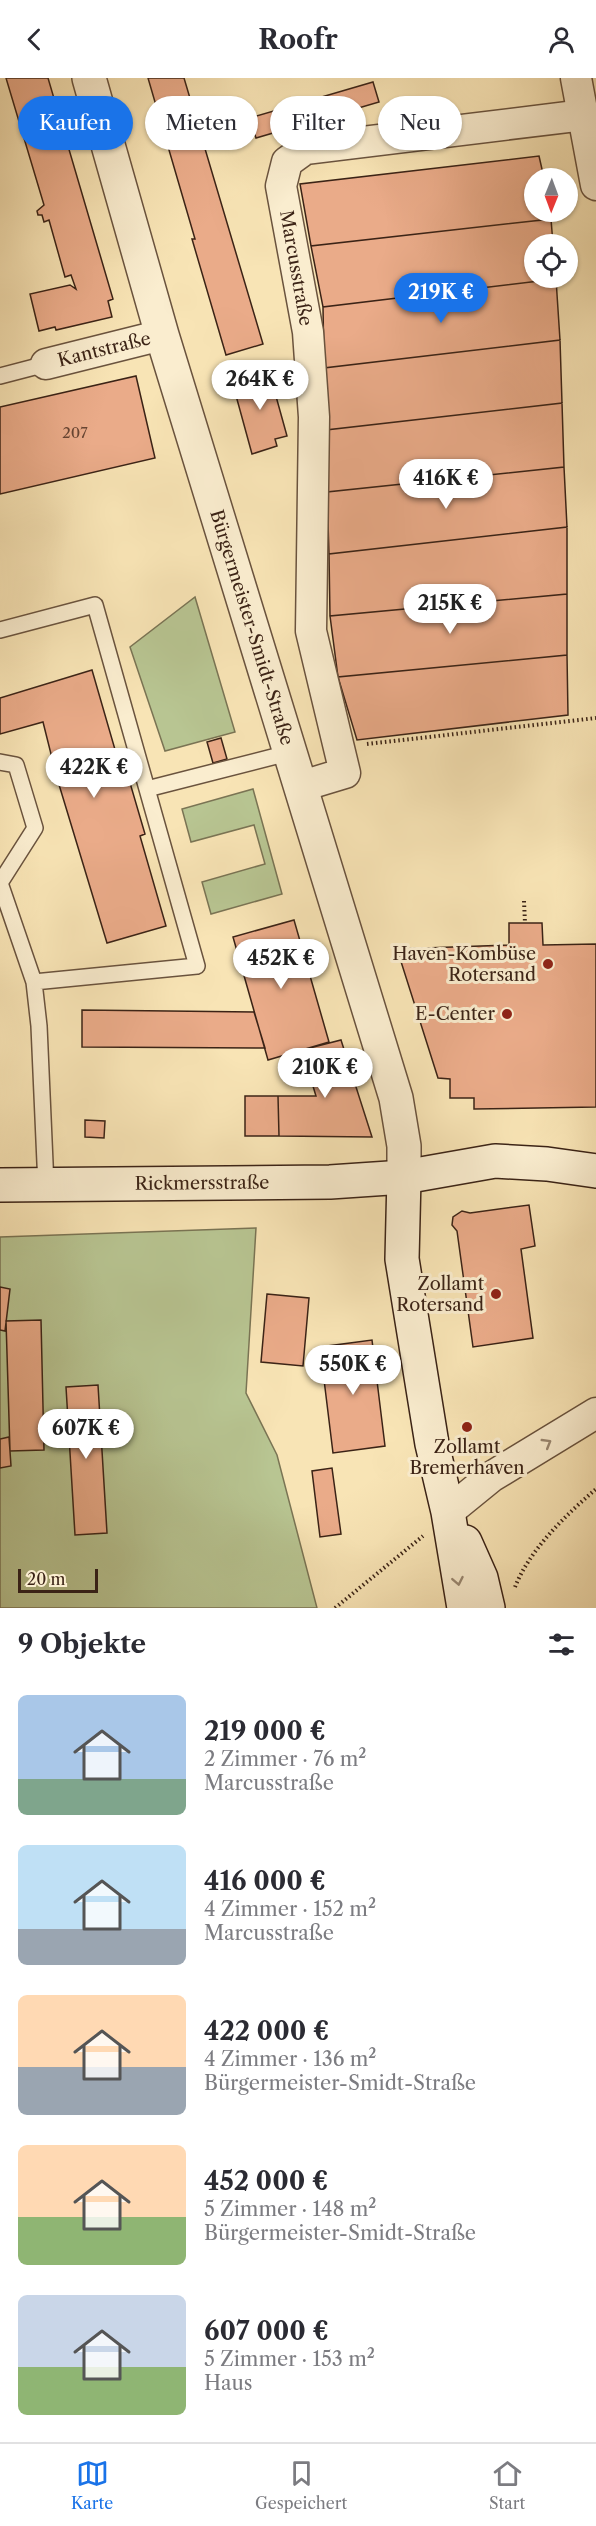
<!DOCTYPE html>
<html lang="de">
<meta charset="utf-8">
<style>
:root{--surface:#fff;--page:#f2f2f3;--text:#2b2b33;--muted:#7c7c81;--line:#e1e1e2;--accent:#1a73e8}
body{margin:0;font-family:"Libre Caslon Text",serif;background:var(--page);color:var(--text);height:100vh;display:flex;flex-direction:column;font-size:22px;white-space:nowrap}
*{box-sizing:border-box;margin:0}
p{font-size:20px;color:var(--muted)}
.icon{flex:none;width:33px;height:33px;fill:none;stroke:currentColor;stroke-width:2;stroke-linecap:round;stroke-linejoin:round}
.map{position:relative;height:1530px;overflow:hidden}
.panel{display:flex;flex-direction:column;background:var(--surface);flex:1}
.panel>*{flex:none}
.top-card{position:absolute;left:18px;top:18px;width:561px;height:54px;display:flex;gap:12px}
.needle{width:39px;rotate:181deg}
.controls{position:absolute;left:524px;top:90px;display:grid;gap:12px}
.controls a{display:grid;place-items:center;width:54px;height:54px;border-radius:50%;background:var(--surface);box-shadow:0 2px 4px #0004;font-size:30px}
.scale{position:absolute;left:18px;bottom:15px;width:80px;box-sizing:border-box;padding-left:6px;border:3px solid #3b2316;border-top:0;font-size:16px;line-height:21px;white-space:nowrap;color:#3b2316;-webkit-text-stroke:4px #faedcf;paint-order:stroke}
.price{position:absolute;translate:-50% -51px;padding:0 14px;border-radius:21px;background:#fff;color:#222;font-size:20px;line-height:39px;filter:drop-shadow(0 2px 3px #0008)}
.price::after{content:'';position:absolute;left:50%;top:36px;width:18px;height:14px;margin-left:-9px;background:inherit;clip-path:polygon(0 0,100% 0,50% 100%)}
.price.active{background:var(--accent);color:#fff}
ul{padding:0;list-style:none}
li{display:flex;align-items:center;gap:18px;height:150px;padding:0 18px}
li span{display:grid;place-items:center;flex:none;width:168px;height:120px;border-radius:9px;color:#555}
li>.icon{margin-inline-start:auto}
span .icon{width:72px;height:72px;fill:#fffc;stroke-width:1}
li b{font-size:26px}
h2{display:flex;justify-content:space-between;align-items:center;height:72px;padding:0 18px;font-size:26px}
.pill{padding:0 21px;border-radius:27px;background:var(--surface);box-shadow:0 2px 4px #0004;font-size:21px;line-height:54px}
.pill.active{background:var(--accent);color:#fff}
header{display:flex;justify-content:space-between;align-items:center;height:78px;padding:0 18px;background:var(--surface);font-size:27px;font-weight:700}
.tabs{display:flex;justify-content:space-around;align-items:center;height:84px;border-top:2px solid var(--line);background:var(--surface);font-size:16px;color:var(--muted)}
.tabs a{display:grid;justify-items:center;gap:3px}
.tabs .active{color:var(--accent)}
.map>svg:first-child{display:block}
.green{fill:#b8c592;stroke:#7a7454;stroke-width:1.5}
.building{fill:#eaab89;stroke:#3b2316;stroke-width:1.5}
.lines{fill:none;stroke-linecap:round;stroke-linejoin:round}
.service-casing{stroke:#6a533e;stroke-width:18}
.minor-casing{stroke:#6a533e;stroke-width:33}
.tertiary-casing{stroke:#6a533e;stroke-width:36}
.secondary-casing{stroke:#3b2316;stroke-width:36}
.path{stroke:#3b2316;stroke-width:4;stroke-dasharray:1.5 3;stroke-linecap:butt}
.service{stroke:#faedcf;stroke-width:15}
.minor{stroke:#faedcf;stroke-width:30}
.tertiary{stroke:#faedcf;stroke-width:33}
.secondary{stroke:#faedcf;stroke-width:33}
.oneway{stroke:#9a8872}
.poi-dot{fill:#8f2418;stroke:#faedcf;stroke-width:2}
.labels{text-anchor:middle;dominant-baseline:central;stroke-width:6;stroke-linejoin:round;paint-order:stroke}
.number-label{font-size:15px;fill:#674533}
.street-label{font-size:18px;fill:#3b2316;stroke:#faedcf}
.poi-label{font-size:18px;fill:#3b2316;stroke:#faedcf;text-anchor:end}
</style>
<header><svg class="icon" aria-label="back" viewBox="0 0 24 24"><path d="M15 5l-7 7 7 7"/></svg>Roofr<svg class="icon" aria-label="person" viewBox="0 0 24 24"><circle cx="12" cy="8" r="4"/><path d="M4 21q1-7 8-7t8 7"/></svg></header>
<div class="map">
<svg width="596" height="1530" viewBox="0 0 596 1530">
<rect width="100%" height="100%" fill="#f8e4b5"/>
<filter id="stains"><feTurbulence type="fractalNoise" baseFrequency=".00333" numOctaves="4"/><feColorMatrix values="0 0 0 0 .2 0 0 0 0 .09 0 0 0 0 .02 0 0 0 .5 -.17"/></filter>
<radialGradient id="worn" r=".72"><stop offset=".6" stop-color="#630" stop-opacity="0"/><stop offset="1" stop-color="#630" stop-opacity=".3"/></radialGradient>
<path class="green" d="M195,519L235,654L165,673L130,569Z
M253,711L282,816L211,836L202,804L265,786L254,747L191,764L182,731Z
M256,1150L246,1315L277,1377L317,1530H0V1159Z"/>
<path class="building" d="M6,0H48L113,221L108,223L112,239L56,252L55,249L39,253L30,216L70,207L76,211L71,197L65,199L49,142L44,144L42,137H38L37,133L44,127Z
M148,0H184L263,266L226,277L192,161H195Z
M373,4L379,24L256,60L250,40Z
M539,78L544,100H534V134H550L551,141L311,168L300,106Z
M551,141L553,166H534V200L556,201L323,229L311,168Z
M556,201L560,262L324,290L323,229Z
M560,262L562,325L326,352L324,290Z
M269,293L287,358L275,361L277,368L252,376L232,303Z
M136,298L155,380L0,416V329Z
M562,325L564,389L327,414L326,352Z
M564,389L567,449L329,476L327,414Z
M567,449V516L330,538L329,476Z
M567,516V577L338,599L330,538Z
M567,577L568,637L357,662L338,599Z
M92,592L118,682L123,681L145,756L140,758L166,848L107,865L57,700L43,644L0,656V620Z
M221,660L227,681L213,685L207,664Z
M294,842L329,964L268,982L233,859Z
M509,845H542L543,867L596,866V1029L474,1031V1020H450V1001L438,1000L397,871L509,867Z
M82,932L254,934L265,970L82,969Z
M341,962L372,1059L279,1058L278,1018H316L302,972Z
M245,1018H278L279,1058H245Z
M85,1042L105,1043L104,1060L85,1059Z
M529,1127L535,1168L521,1171L533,1260L473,1269L457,1153L452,1147L453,1139L462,1133L470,1135Z
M0,1209L10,1211L5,1253L0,1252Z
M267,1216L309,1220L303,1288L261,1284Z
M41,1242L44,1372L10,1373L6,1243Z
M372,1262L385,1368L333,1375L320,1269Z
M98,1307L107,1455L75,1457L66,1309Z
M9,1359L11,1388L0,1390V1361Z
M332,1390L341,1456L320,1459L312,1393Z"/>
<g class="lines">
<g class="service-casing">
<path id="service" d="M0,298L46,286
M0,552L95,527L197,888L34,904
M0,684L16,687L35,750L0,805
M147,711L292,674
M0,805L34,904L39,948L46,1108"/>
</g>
<g class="minor-casing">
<g id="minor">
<path d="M576,0L596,107"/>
<path id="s1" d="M46,286L162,257"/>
<path d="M302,708L345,695L311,553L314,339L308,254L281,108L287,84L305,71L584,37"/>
<path d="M448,1434L491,1399L596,1335"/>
</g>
</g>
<g class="tertiary-casing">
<g id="tertiary">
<path id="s2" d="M89,0L162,257L396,1020L404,1068V1099"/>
</g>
</g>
<g class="secondary-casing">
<g id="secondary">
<path d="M404,1099L402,1181L432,1366L448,1434L464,1530"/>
<path id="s3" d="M0,1107L330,1104L404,1099L495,1083L547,1086L596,1093"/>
<path d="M465,1464L481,1500L488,1530"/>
</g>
</g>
<path class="path" d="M367,666L596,640
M524,823L525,845
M515,1509C530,1471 566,1437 596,1411
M335,1530L423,1458"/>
<use href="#service" class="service"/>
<use href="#minor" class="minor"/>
<use href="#tertiary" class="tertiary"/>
<use href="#secondary" class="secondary"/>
</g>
<defs><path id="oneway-chevron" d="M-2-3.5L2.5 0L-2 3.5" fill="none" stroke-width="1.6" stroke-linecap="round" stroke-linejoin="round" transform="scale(1.5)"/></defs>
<g class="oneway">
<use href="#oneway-chevron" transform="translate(547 1365) rotate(-31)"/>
<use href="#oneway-chevron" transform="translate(458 1503) rotate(79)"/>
</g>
<g class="poi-dot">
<circle cx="548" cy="886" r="6"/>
<circle cx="507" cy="936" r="6"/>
<circle cx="496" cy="1216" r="6"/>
<circle cx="467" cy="1349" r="6"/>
</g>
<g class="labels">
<g class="number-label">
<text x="75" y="354">207</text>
</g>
<g class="street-label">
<text transform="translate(296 190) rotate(80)">Marcusstraße</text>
<text stroke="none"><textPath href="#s1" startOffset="60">Kantstraße</textPath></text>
<text stroke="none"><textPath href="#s2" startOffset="573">Bürgermeister-Smidt-Straße</textPath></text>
<text stroke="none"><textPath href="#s3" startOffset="202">Rickmersstraße</textPath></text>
</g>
<g class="poi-label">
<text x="536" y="876">Haven-Kombüse<tspan x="536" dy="21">Rotersand</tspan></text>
<text x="495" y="936">E-Center</text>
<text x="484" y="1206">Zollamt<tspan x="484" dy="21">Rotersand</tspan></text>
<text x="467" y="1369" text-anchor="middle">Zollamt<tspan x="467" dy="21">Bremerhaven</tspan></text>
</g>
</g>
<rect width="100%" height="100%" filter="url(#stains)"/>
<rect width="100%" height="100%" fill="url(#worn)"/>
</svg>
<div class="controls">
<a><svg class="needle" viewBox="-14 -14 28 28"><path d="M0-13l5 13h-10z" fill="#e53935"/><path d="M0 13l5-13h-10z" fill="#7c7c81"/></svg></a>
<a><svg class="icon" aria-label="locate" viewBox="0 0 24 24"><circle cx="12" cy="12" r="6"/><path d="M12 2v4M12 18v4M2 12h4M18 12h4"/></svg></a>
</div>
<div class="scale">20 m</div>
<b class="price active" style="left:441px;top:246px">219K €</b>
<b class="price" style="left:260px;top:333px">264K €</b>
<b class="price" style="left:446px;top:432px">416K €</b>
<b class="price" style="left:450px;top:557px">215K €</b>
<b class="price" style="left:94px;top:721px">422K €</b>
<b class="price" style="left:281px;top:912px">452K €</b>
<b class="price" style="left:325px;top:1021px">210K €</b>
<b class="price" style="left:353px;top:1318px">550K €</b>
<b class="price" style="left:86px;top:1382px">607K €</b>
<div class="top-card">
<a class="pill active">Kaufen</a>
<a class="pill">Mieten</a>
<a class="pill">Filter</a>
<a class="pill">Neu</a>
</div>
</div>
<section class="panel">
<h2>9 Objekte<svg class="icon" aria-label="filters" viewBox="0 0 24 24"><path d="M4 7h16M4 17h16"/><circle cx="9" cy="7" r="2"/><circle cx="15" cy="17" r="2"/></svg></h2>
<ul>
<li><span style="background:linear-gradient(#a9c7e8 70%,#7fa58c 0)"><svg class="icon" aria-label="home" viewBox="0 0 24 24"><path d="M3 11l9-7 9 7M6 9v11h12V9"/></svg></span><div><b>219 000 €</b><p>2 Zimmer · 76 m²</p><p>Marcusstraße</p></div></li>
<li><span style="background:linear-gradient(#bfe0f5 70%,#9aa5b1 0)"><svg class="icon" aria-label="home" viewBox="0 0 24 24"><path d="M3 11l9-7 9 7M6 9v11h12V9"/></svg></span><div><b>416 000 €</b><p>4 Zimmer · 152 m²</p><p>Marcusstraße</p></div></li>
<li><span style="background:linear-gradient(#ffd9b3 60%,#9aa5b1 0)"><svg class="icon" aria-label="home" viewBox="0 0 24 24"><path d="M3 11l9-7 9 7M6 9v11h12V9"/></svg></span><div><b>422 000 €</b><p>4 Zimmer · 136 m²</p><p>Bürgermeister-Smidt-Straße</p></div></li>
<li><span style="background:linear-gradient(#ffd9b3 60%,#8fb573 0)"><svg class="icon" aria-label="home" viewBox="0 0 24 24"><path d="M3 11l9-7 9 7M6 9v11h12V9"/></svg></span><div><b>452 000 €</b><p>5 Zimmer · 148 m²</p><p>Bürgermeister-Smidt-Straße</p></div></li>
<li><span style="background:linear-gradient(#c9d6e8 60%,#8fb573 0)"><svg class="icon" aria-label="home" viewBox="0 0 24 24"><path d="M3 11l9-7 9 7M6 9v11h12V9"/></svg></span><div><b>607 000 €</b><p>5 Zimmer · 153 m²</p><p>Haus</p></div></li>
</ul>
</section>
<nav class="tabs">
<a class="active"><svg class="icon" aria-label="map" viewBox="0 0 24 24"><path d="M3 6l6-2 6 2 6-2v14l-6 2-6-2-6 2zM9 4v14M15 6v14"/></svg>Karte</a>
<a><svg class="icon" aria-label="saved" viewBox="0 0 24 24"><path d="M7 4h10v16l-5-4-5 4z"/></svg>Gespeichert</a>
<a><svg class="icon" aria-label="home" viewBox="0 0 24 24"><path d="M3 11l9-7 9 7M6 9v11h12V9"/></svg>Start</a>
</nav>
